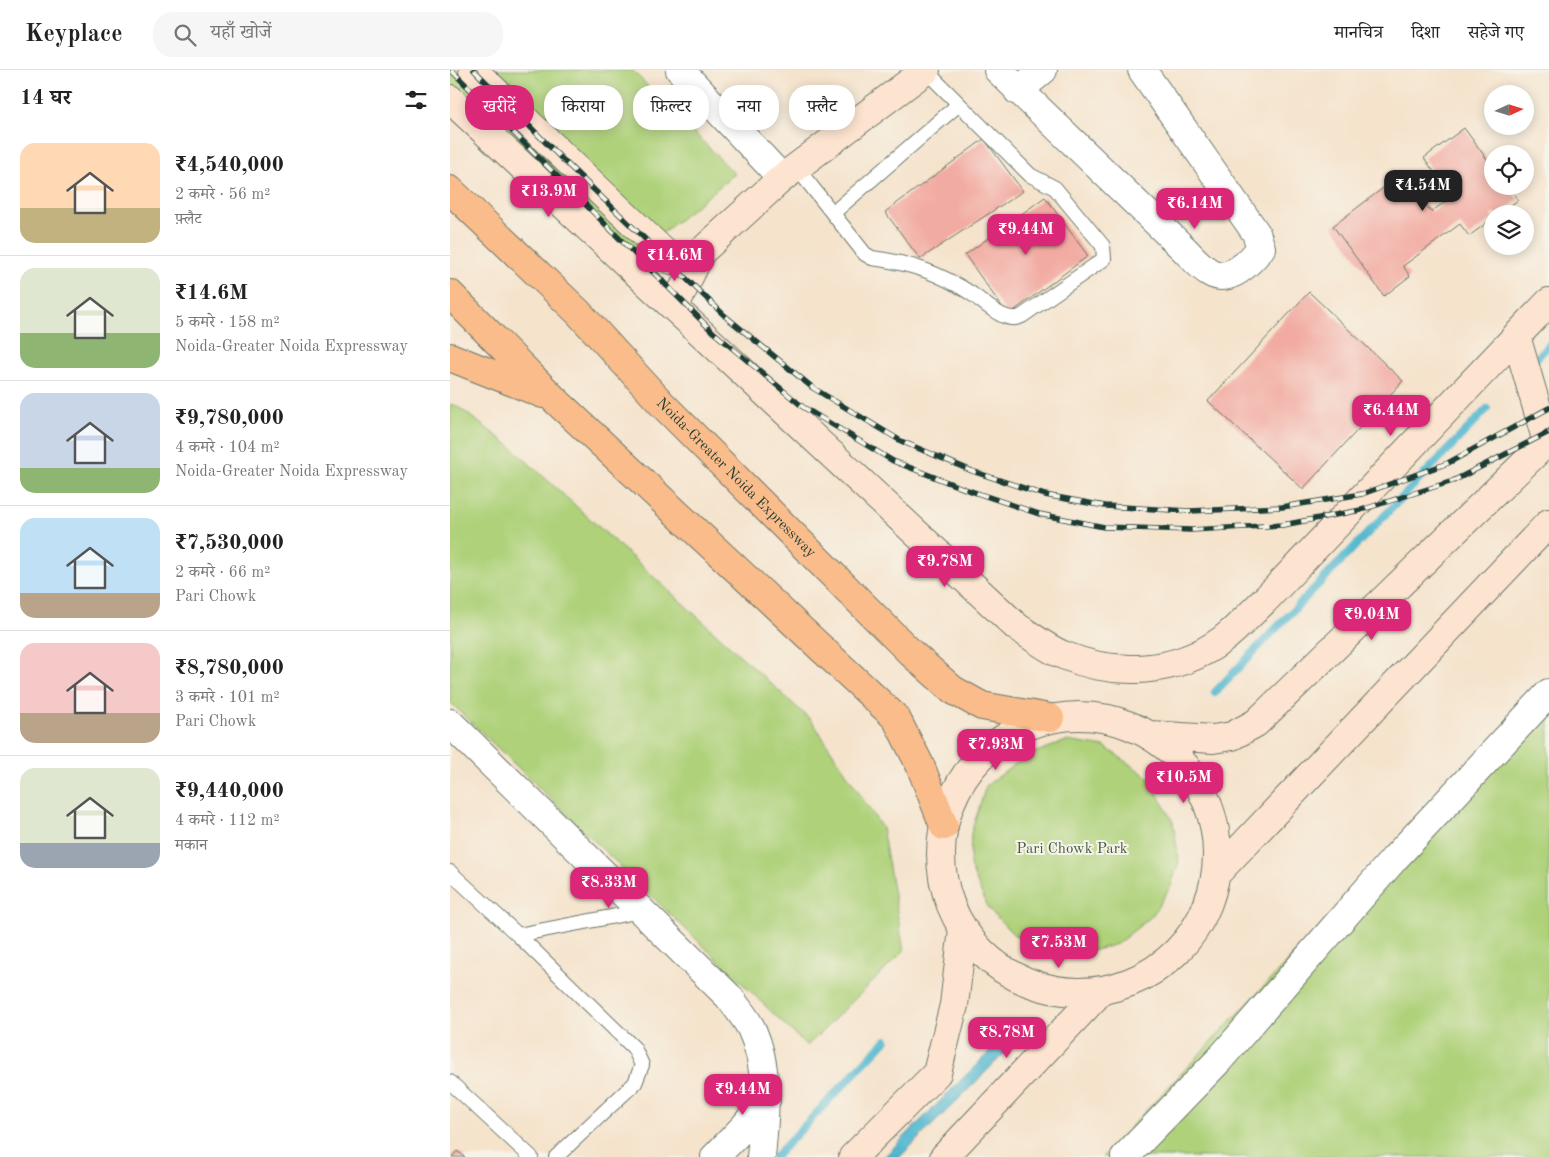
<!DOCTYPE html>
<html lang="hi">
<meta charset="utf-8">
<style>
:root{--surface:#fff;--page:#f6f6f6;--text:#222;--muted:#767676;--line:#e0e0e0;--accent:#db2777}
body{margin:0;font-family:"Old Standard TT","Noto Serif Devanagari",serif;background:var(--page);color:var(--text);height:100vh;display:flex;flex-direction:column;font-size:19px;white-space:nowrap}
*{box-sizing:border-box;margin:0}
p{font-size:16px;color:var(--muted)}
.icon{flex:none;width:28px;height:28px;fill:none;stroke:currentColor;stroke-width:2;stroke-linecap:round;stroke-linejoin:round}
.map{position:relative;flex:1;overflow:hidden}
.details{display:flex;flex-direction:column;background:var(--surface);width:450px}
.details>*{flex:none}
.banner{position:absolute;left:15px;top:15px;width:475px;height:45px;display:flex;gap:10px}
.needle{width:32px;rotate:86deg}
.controls{position:absolute;left:1034px;top:15px;display:grid;gap:10px}
.controls a{display:grid;place-items:center;width:50px;height:50px;border-radius:50%;background:var(--surface);box-shadow:0 2px 12px #0003;font-size:25px}
.price{position:absolute;translate:-50% -42px;padding:0 11px;border-radius:10px;background:var(--accent);color:#fff;font-size:16px;line-height:32px;filter:drop-shadow(0 1px 2px #0008)}
.price::after{content:'';position:absolute;left:50%;top:30px;width:15px;height:11px;margin-left:-8px;background:inherit;clip-path:polygon(0 0,100% 0,50% 100%)}
.price.on{background:#222;color:#fff}
ul{padding:0;list-style:none}
li{display:flex;align-items:center;gap:15px;height:125px;padding:0 20px}
li+li{border-top:1px solid var(--line)}
li span{display:grid;place-items:center;flex:none;width:140px;height:100px;border-radius:15px;color:#555}
li>.icon{margin-inline-start:auto}
span .icon{width:60px;height:60px;fill:#fffc;stroke-width:1}
li b{font-size:21px}
h2{display:flex;justify-content:space-between;align-items:center;height:60px;padding:0 20px;font-size:21px}
.chip{padding:0 18px;border-radius:20px;background:var(--surface);box-shadow:0 2px 12px #0003;font-size:18px;line-height:45px}
.chip.on{background:var(--accent);color:#fff}
header{display:flex;align-items:center;gap:30px;box-sizing:border-box;height:70px;padding:0 25px;background:var(--surface);border-bottom:1px solid var(--line)}
header strong{font-size:24px}
nav{display:flex;gap:28px;margin-inline-start:auto;font-size:18px}
.search{width:350px;height:45px;background:var(--page);display:flex;align-items:center;gap:12px;box-sizing:border-box;padding:0 18px;border-radius:20px;color:var(--muted);font-size:19px}
main{display:flex;flex:1;min-height:0}
.map>svg:first-child{display:block}
.green{fill:#aed179;stroke:#668756}
.water{fill:#52b8d0;stroke:#387a82}
.lines{fill:none;stroke-linecap:round;stroke-linejoin:round}
.stream{stroke:#52b8d0;stroke-width:8}
.building{fill:#f2aba2}
.lane-casing{stroke:#6a7769;stroke-width:16}
.street-casing{stroke:#6a7769;stroke-width:30}
.secondary-casing{stroke:#6a7769;stroke-width:30}
.highway-casing{stroke:#6a7769;stroke-width:30}
.lane{stroke:#fff;stroke-width:14}
.street{stroke:#fff;stroke-width:28}
.secondary{stroke:#fde4d0;stroke-width:28}
.highway{stroke:#f9bc8a;stroke-width:28}
.rail-casing{stroke:#1f3d34;stroke-width:5.5}
.rail{stroke:#f7f3e8;stroke-width:4;stroke-dasharray:11;stroke-linecap:butt}
.labels{text-anchor:middle;dominant-baseline:central;stroke-width:4;stroke-linejoin:round;paint-order:stroke}
.street-label{font-size:15px;fill:#1f3d34;stroke:#f7f3e8}
.park-label{font-size:15px;fill:#3c5b42;stroke:#f7f3e8}
</style>
<header>
<strong>Keyplace</strong>
<div class="search"><svg class="icon" aria-label="search" viewBox="0 0 24 24"><circle cx="10" cy="10" r="6"/><path d="M15 15l6 6"/></svg>यहाँ खोजें</div>
<nav><a>मानचित्र</a><a>दिशा</a><a>सहेजे गए</a></nav>
</header>
<main>
<section class="details">
<h2>14 घर<svg class="icon" aria-label="filters" viewBox="0 0 24 24"><path d="M4 7h16M4 17h16"/><circle cx="9" cy="7" r="2"/><circle cx="15" cy="17" r="2"/></svg></h2>
<ul>
<li><span style="background:linear-gradient(#ffd9b3 65%,#c2b280 0)"><svg class="icon" aria-label="home" viewBox="0 0 24 24"><path d="M3 11l9-7 9 7M6 9v11h12V9"/></svg></span><div><b>₹4,540,000</b><p>2 कमरे · 56 m²</p><p>फ़्लैट</p></div></li>
<li><span style="background:linear-gradient(#dfe7d0 65%,#8fb573 0)"><svg class="icon" aria-label="home" viewBox="0 0 24 24"><path d="M3 11l9-7 9 7M6 9v11h12V9"/></svg></span><div><b>₹14.6M</b><p>5 कमरे · 158 m²</p><p>Noida-Greater Noida Expressway</p></div></li>
<li><span style="background:linear-gradient(#c9d6e8 75%,#8fb573 0)"><svg class="icon" aria-label="home" viewBox="0 0 24 24"><path d="M3 11l9-7 9 7M6 9v11h12V9"/></svg></span><div><b>₹9,780,000</b><p>4 कमरे · 104 m²</p><p>Noida-Greater Noida Expressway</p></div></li>
<li><span style="background:linear-gradient(#bfe0f5 75%,#b9a48a 0)"><svg class="icon" aria-label="home" viewBox="0 0 24 24"><path d="M3 11l9-7 9 7M6 9v11h12V9"/></svg></span><div><b>₹7,530,000</b><p>2 कमरे · 66 m²</p><p>Pari Chowk</p></div></li>
<li><span style="background:linear-gradient(#f6c9c9 70%,#b9a48a 0)"><svg class="icon" aria-label="home" viewBox="0 0 24 24"><path d="M3 11l9-7 9 7M6 9v11h12V9"/></svg></span><div><b>₹8,780,000</b><p>3 कमरे · 101 m²</p><p>Pari Chowk</p></div></li>
<li><span style="background:linear-gradient(#dfe7d0 75%,#9aa5b1 0)"><svg class="icon" aria-label="home" viewBox="0 0 24 24"><path d="M3 11l9-7 9 7M6 9v11h12V9"/></svg></span><div><b>₹9,440,000</b><p>4 कमरे · 112 m²</p><p>मकान</p></div></li>
</ul>
</section>
<div class="map">
<svg width="1099" height="1087" viewBox="0 0 1099 1087">
<rect width="100%" height="100%" fill="#f7f3e8"/>
<filter id="ink" filterUnits="userSpaceOnUse"><feTurbulence type="fractalNoise" baseFrequency=".02" numOctaves="2"/><feDisplacementMap in="SourceGraphic" scale="10" xChannelSelector="R" yChannelSelector="G"/><feConvolveMatrix kernelMatrix="1 2 1 2 8 2 1 2 1" color-interpolation-filters="sRGB"/></filter>
<filter id="wash" filterUnits="userSpaceOnUse"><feTurbulence type="fractalNoise" baseFrequency=".0096" numOctaves="4" result="noise"/><feDisplacementMap in="SourceGraphic" scale="20" xChannelSelector="R" yChannelSelector="G"/><feGaussianBlur stdDeviation="1.12" result="paint"/><feColorMatrix in="noise" values="0 0 0 0 0 0 0 0 0 0 0 0 0 0 0 0 0 1.4 0 .05"/><feComposite in="paint" operator="in"/></filter>
<g filter="url(#wash)">
<rect width="100%" height="100%" fill="#f5e3cc"/>
<path class="green" d="M0,0H182L285,104L192,180L152,169L0,16Z
M0,334L7,336L60,376L362,651L432,758L454,881L357,976L0,632Z
M1099,616V1087H652Z
M616,671L655,677L698,707L723,752L729,791L721,816L702,846L667,874L635,883L590,881L564,865L538,838L520,796L521,763L536,716L576,686Z"/>
<path class="water" d="M562,959L573,965L450,1087H434Z"/>
<g class="lines">
<path class="stream" d="M1080,295L1099,275
M765,622L1037,339
M325,1087L436,970"/>
</g>
<g id="blocks">
<path class="building" d="M1014,58L1042,96V116H1058L1068,130L1049,144H1042V149L1019,166L1010,154L953,196L960,206L934,226L883,156L953,103L981,142L1002,127L974,88Z
M534,69L573,121L470,189L435,142Z
M595,127L638,186L558,245L515,185Z
M859,222L953,311L853,419L758,331Z
M7,1081L15,1087H2Z"/>
</g>
</g>
<g filter="url(#ink)">
<use href="#blocks" fill-opacity="0" stroke="#6a7769" stroke-width="1"/>
<g class="lines">
<g class="lane-casing">
<path id="lane" d="M346,97L415,184L422,188C460,193 490,203 522,224C535,233 556,255 572,246L654,189L653,176L605,118L580,105L475,0
M383,143L509,34
M0,802L68,865L191,841
M68,865L184,978L192,995L185,1013L106,1087
M0,1012L81,1087"/>
</g>
<g class="street-casing">
<path id="street" d="M230,0L332,108
M548,0L734,179C742,187 751,198 761,203C780,213 800,192 811,178L806,163L692,0
M568,21L593,0
M0,653L278,926C286,936 295,947 301,958C320,998 315,1044 311,1087
M265,1087L294,1057L316,1030
M675,1087L768,991L944,789L1099,623"/>
</g>
<g class="secondary-casing">
<path id="secondary" d="M23,0L222,190
M0,29L567,557C582,566 597,579 613,585C666,607 726,604 772,570C787,559 800,544 814,531L1099,232
M225,236L251,182L332,108L476,0
M1066,266L1097,372
M491 784a138 138 0 1 1 276 0a138 138 0 1 1-276 0Z
M700,665L763,669L782,666L806,653L1099,370
M766,804L1099,453
M403,1087L487,1003L504,935L513,859
M494,1087L651,921"/>
</g>
<g class="highway-casing">
<g id="highway">
<path id="s1" d="M0,120L128,242L212,334L461,583L503,620L532,636L600,648"/>
<path d="M0,224L104,329L446,648L470,695L494,756"/>
<path d="M0,287L93,324"/>
</g>
</g>
<use href="#lane" class="lane"/>
<use href="#street" class="street"/>
<use href="#secondary" class="secondary"/>
<use href="#highway" class="highway"/>
<g class="rail-casing">
<path id="rail" d="M1,0L263,262L353,337L443,391L515,419L589,444L654,457L741,460L833,455L911,440L1003,411L1099,362
M24,0L111,88L275,246L363,318L451,371L522,401L595,425L655,436L739,441L832,437L912,424L998,393L1099,338"/>
</g>
<use href="#rail" class="rail"/>
</g>
</g>
<g class="labels">
<g class="street-label">
<text stroke="none"><textPath href="#s1" startOffset="406">Noida-Greater Noida Expressway</textPath></text>
</g>
<g class="park-label">
<text x="622" y="779">Pari Chowk Park</text>
</g>
</g>
</svg>
<div class="controls">
<a><svg class="needle" viewBox="-14 -14 28 28"><path d="M0-13l5 13h-10z" fill="#e53935"/><path d="M0 13l5-13h-10z" fill="#767676"/></svg></a>
<a><svg class="icon" aria-label="locate" viewBox="0 0 24 24"><circle cx="12" cy="12" r="6"/><path d="M12 2v4M12 18v4M2 12h4M18 12h4"/></svg></a>
<a><svg class="icon" aria-label="layers" viewBox="0 0 24 24"><path d="M12 4l9 5-9 5-9-5zM3 14l9 5 9-5"/></svg></a>
</div>
<b class="price on" style="left:973px;top:142px">₹4.54M</b>
<b class="price" style="left:99px;top:148px">₹13.9M</b>
<b class="price" style="left:745px;top:160px">₹6.14M</b>
<b class="price" style="left:576px;top:186px">₹9.44M</b>
<b class="price" style="left:225px;top:212px">₹14.6M</b>
<b class="price" style="left:941px;top:367px">₹6.44M</b>
<b class="price" style="left:495px;top:518px">₹9.78M</b>
<b class="price" style="left:922px;top:571px">₹9.04M</b>
<b class="price" style="left:546px;top:701px">₹7.93M</b>
<b class="price" style="left:734px;top:734px">₹10.5M</b>
<b class="price" style="left:159px;top:839px">₹8.33M</b>
<b class="price" style="left:609px;top:899px">₹7.53M</b>
<b class="price" style="left:557px;top:989px">₹8.78M</b>
<b class="price" style="left:293px;top:1046px">₹9.44M</b>
<div class="banner">
<a class="chip on">खरीदें</a>
<a class="chip">किराया</a>
<a class="chip">फ़िल्टर</a>
<a class="chip">नया</a>
<a class="chip">फ़्लैट</a>
</div>
</div>
</main>
